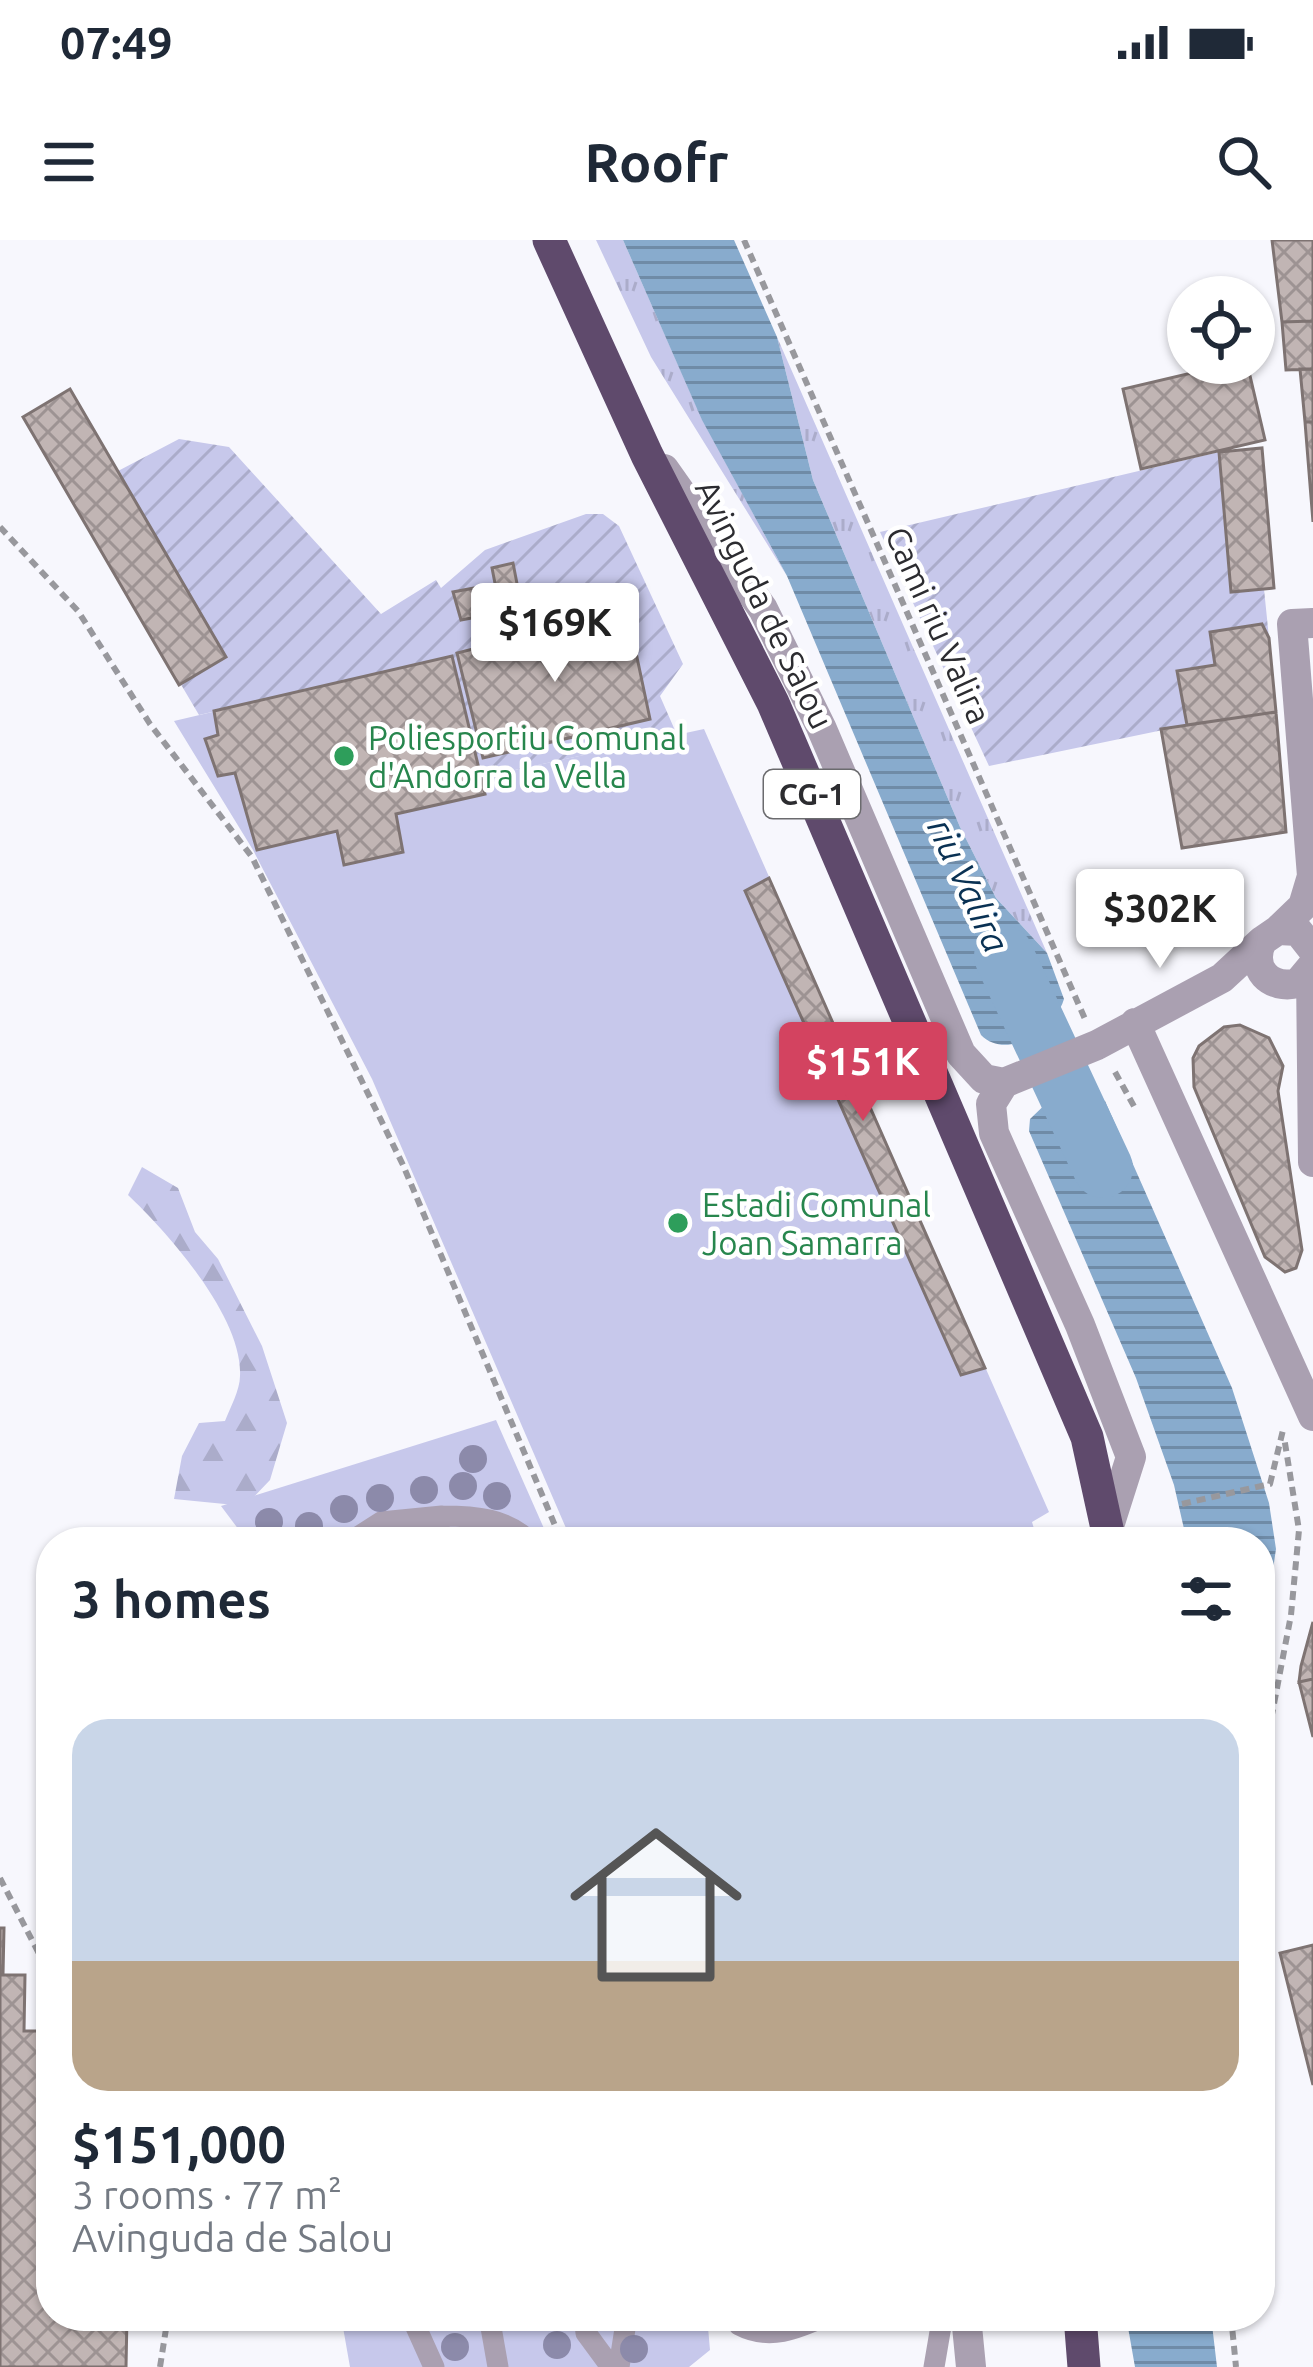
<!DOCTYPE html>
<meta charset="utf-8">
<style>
:root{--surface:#fff;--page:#f6f6f7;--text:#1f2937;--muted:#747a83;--accent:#d34360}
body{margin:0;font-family:Ubuntu,sans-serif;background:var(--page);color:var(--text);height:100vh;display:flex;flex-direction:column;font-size:45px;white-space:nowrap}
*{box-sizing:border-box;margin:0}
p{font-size:39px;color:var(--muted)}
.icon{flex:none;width:66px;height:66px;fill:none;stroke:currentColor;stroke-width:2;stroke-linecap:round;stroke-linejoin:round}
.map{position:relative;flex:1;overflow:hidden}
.sheet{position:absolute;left:36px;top:1287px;width:1239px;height:804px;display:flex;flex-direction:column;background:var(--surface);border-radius:48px;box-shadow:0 3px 9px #0004}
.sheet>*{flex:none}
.buttons{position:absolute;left:1167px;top:36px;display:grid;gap:24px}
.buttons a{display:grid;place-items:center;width:108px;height:108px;border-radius:50%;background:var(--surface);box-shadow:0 3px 9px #0004;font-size:60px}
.price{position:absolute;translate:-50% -102px;padding:0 27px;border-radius:12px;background:#fff;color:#222;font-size:39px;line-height:78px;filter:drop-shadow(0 3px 6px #0008)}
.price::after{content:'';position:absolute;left:50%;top:72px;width:36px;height:27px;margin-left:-18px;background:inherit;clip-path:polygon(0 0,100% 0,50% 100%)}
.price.on{background:var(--accent);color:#fff}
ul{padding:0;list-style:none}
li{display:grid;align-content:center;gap:24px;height:636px;padding:0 36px}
li span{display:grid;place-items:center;height:372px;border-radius:36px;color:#555}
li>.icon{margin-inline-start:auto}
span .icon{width:216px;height:216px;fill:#fffc;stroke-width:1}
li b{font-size:51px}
h2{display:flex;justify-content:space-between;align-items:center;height:144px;padding:0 36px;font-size:51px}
.status{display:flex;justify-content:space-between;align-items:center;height:84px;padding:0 60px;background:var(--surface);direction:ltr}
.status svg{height:33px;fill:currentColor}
header{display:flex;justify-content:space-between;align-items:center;height:156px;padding:0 36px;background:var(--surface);font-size:54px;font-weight:600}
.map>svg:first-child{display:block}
.grass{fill:url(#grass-tufts)}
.forest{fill:url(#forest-firs)}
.park{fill:#c7c8eb}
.garden{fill:url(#garden-furrows)}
.water{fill:url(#water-rules)}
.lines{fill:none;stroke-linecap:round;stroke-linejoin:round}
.river{stroke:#88abcd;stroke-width:60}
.building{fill:url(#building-cross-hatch);stroke:#7e7372;stroke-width:3}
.path{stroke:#98989d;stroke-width:6;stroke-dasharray:9 6;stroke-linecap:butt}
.service{stroke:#aaa0b1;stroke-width:21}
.minor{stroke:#aaa0b1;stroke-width:30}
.trunk{stroke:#5f4a6c;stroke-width:33}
.tree{fill:#8c8aaa}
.leisure-dot{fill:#2e9e5b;stroke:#fff;stroke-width:4.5}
.labels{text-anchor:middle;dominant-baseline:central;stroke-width:9;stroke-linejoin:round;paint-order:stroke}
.shield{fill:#fff;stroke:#6b6b6e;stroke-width:3}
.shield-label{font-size:30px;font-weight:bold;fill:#2c2c30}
.street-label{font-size:33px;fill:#2c2c30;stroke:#fff}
.leisure-label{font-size:33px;fill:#27864d;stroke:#fff;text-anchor:start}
.water-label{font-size:36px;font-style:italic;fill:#093153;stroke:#fff}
</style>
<div class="status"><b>07:49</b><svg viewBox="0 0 49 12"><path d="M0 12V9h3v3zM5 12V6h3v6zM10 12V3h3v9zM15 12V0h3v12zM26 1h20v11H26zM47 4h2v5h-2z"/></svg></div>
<header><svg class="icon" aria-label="menu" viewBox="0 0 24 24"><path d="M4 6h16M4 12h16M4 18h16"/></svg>Roofr<svg class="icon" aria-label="search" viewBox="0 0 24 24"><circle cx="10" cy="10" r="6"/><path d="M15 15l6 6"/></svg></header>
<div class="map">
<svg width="1313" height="2127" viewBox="0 0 1313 2127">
<defs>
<pattern id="grass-tufts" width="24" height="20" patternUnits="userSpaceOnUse" patternTransform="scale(3)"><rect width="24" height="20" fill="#c7c8eb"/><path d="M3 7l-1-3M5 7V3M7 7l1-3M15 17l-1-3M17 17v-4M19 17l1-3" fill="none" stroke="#abacca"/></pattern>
<pattern id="forest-firs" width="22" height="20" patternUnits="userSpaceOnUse" patternTransform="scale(3)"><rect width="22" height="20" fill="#c7c8eb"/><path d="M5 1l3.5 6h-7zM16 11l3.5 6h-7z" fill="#abacca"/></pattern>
<pattern id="garden-furrows" width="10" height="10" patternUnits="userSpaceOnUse" patternTransform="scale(3)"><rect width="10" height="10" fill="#c7c8eb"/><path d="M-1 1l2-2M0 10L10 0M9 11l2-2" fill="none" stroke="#abacca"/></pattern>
<pattern id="water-rules" width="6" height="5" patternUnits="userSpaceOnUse" patternTransform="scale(3)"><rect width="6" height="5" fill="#88abcd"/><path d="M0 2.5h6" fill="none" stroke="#6f8ba7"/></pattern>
<pattern id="building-cross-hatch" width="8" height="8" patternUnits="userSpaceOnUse" patternTransform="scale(3)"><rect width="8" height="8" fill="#c1b5b4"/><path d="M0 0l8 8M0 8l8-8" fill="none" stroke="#9d9393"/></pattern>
</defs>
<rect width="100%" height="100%" fill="#f7f7fd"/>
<path class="grass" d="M596,0H623L702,179L787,336L651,117Z
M777,97L1047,713L996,658L960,587L813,240Z"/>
<path class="forest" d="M142,927L178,948L195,992L218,1019L262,1106L287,1183L270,1240L245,1266L174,1259L182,1216L199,1183L225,1181C230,1168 240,1150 240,1136C243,1077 168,993 128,955Z"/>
<path class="park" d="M452,416L482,537L704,489L1049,1272L1032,1282L1038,1302H572L372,839L253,610L174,481Z
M496,1180L550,1302H248L221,1266Z
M341,2076H707L710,2110L689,2127H350Z"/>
<path class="garden" d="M70,149L118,231L179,199L229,207L381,374L436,340L441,348L485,310L586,274H603L619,286L683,424L660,456L677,495L482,537L452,416L199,475L23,177Z
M1219,212L1231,351L1264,349L1269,398L1211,392L1215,425L1177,431L1187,485L989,526L880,292Z"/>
<path class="water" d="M623,0H734L777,97L813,240L960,587L996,658L1047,713L1064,759C1056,788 1008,822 981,795L787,336L702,180Z
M1081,851L1105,861L1232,1148L1269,1263L1276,1309L1260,1417V1302H1187L1174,1245L1136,1138L1029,891L1030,879L1057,853Z
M1126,2076H1211L1217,2127H1135Z"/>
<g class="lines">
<path class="river" d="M1004,716L1103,928"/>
</g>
<path class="building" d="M1272,0H1313V81L1282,82Z
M1313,81V129L1286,130L1282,82Z
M1234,123H1247L1265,200L1141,229L1123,149Z
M1300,129H1313V182H1305Z
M70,149L226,417L179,445L23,177Z
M1305,182H1313V282Z
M1262,208L1274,348L1231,352L1219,212Z
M513,323L520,359L499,364L492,328Z
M474,348L482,376L461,380L453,352Z
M627,370L650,479L483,518L457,413Z
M1262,384L1269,398L1276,472L1187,485L1177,431L1215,425L1210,392Z
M452,416L485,554L396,574L403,612L344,625L337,591L257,610L235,533L218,536L205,499L218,495L214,471Z
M1276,472L1286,592L1182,608L1161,489Z
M769,638L985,1128L961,1135L745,651Z
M1240,785L1269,798L1283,826L1278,851L1302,1010L1296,1028L1285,1032L1265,1017L1194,847L1193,818L1199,806L1224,787Z
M1313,1382V1439L1299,1442L1301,1426Z
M1313,1439V1497L1299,1442Z
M0,1688H4L3,1735H25L24,1791H43L41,1836H51V2076H127L126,2127H0Z
M1313,1705V1845L1280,1713Z"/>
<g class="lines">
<path class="path" d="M744,0L1085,779
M0,287L78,371L150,484L252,617L403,925L562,1302
M1115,832L1135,868
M1182,1264L1270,1244L1283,1190
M1260,1537L1291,1375L1299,1290L1284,1197
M0,1638L51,1737
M1231,2076L1236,2127
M160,2127L168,2076"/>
<path class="service" d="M350,1302L381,1282L442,1276
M434,1302L442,1276C474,1276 507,1278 530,1302
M411,2076L434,2127
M489,2076L498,2127
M584,2076L586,2093L611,2127
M737,2076L739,2085C769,2101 797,2089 826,2076
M619,2127L627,2076
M934,2127L941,2086L952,2076"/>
<path class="minor" d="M664,229L763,369L821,487L961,814L984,839L1004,843
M1278,690L1303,666L1312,636L1292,384L1313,383
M1313,710L1298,691L1278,690L1262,701C1249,729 1270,750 1298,743L1313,725
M1311,731L1313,922
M1135,783L1313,1176
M1109,1286L1131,1217L1080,1085L994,893L991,864L1004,843L1097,805L1222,738L1262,701
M966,2076L971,2127"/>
<path class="trunk" d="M549,0L647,215L773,463L1087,1197L1110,1302
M1080,2076L1084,2127"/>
</g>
<g class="tree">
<circle cx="473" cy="1219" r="14"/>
<circle cx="463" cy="1246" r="14"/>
<circle cx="424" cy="1250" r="14"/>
<circle cx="497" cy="1256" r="14"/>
<circle cx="380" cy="1258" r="14"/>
<circle cx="344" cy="1269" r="14"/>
<circle cx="269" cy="1282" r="14"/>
<circle cx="309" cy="1286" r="14"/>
<circle cx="557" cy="2105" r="14"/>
<circle cx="455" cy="2107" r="14"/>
<circle cx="634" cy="2109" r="14"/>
</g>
<g class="leisure-dot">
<circle cx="344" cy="516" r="12"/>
<circle cx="678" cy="983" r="12"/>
</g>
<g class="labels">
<rect class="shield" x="764" y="530" width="96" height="48" rx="9"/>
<g class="shield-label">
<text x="812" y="554">CG-1</text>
</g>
<g class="street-label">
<text transform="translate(765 364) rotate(64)">Avinguda de Salou</text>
<text transform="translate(939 385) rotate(66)">Cami riu Valira</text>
</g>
<g class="leisure-label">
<text x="368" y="497">Poliesportiu Comunal<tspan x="368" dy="38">d'Andorra la Vella</tspan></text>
<text x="702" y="964">Estadi Comunal<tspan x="702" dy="38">Joan Samarra</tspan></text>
</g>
<g class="water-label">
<text transform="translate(969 645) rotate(65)">riu Valira</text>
</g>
</g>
</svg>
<div class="buttons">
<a><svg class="icon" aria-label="locate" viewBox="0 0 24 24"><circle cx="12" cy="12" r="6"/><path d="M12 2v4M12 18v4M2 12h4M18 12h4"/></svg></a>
</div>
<b class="price" style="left:555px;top:445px">$169K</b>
<b class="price" style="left:1160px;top:731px">$302K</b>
<b class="price on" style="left:863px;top:884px">$151K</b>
<section class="sheet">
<h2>3 homes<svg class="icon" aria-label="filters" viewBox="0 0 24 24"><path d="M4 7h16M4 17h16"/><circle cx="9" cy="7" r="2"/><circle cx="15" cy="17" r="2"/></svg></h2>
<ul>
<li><span style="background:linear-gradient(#c9d6e8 65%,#b9a48a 0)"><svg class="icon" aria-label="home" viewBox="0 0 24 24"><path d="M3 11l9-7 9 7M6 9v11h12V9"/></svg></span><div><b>$151,000</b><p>3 rooms · 77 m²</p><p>Avinguda de Salou</p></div></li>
</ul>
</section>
</div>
